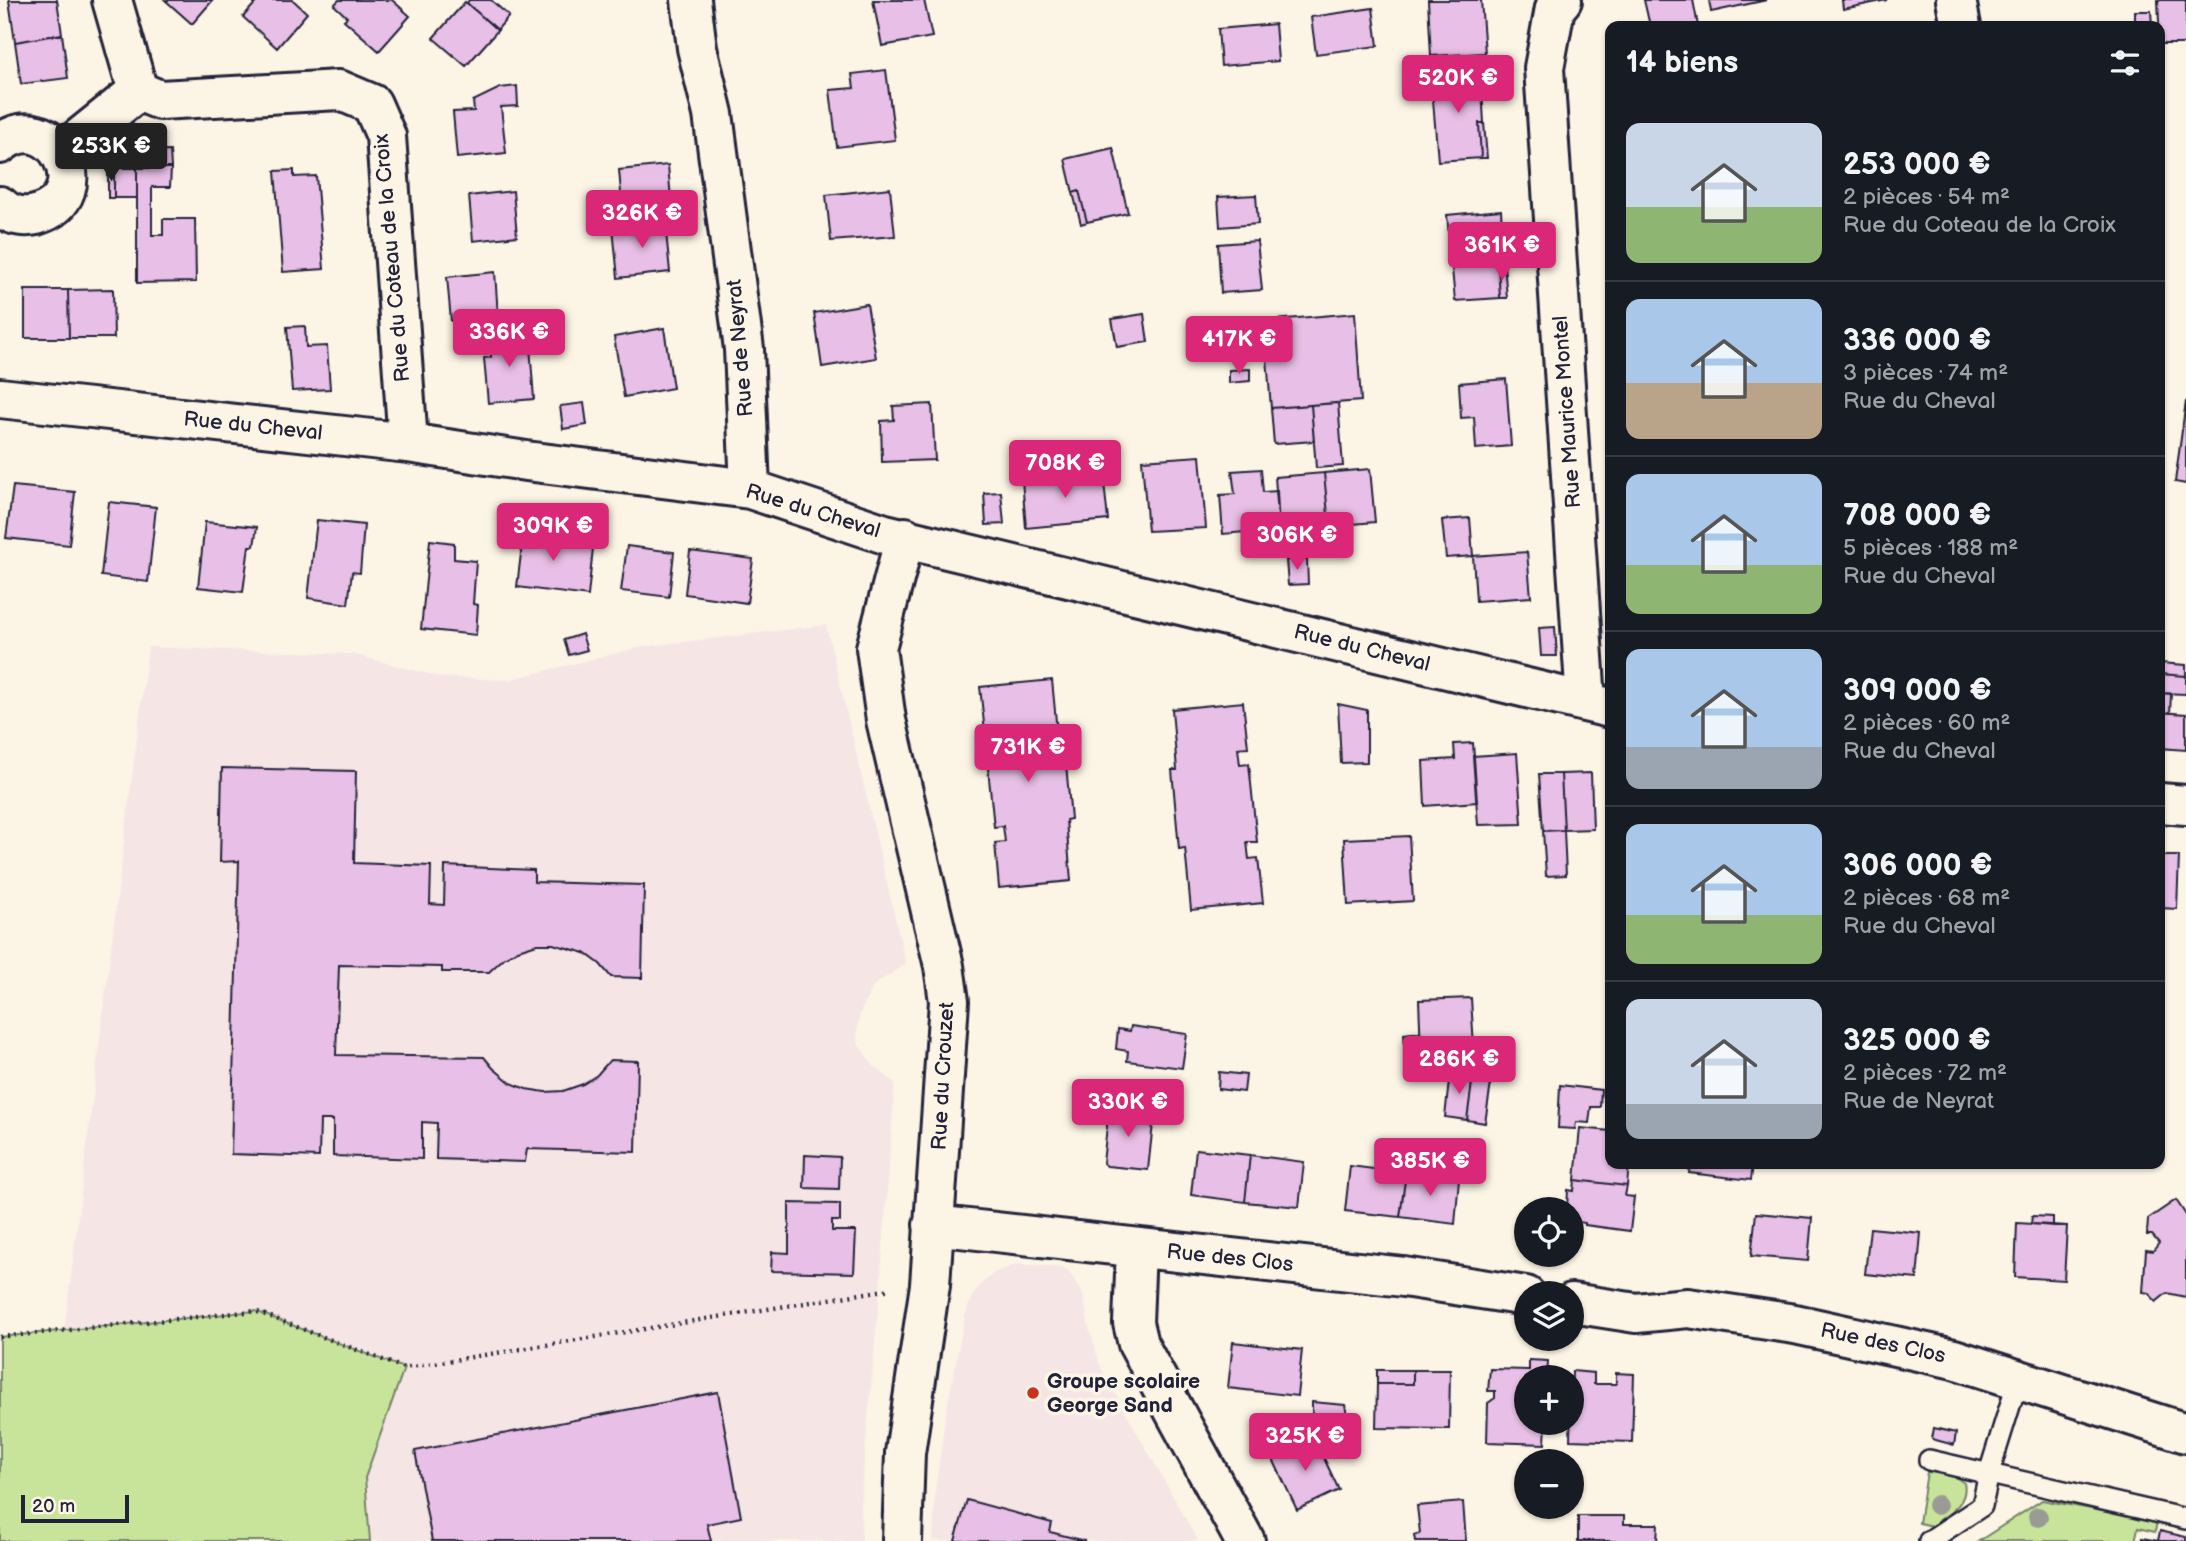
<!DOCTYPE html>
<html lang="fr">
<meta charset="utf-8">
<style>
:root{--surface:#171b24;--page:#20242c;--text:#f1f3f6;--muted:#9ea1a6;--line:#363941;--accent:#db2777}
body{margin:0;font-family:"Balsamiq Sans",sans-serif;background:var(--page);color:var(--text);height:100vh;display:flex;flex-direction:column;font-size:26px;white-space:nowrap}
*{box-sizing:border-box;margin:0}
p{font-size:23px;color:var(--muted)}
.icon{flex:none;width:38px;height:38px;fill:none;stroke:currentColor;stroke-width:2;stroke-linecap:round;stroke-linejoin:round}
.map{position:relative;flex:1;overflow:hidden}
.details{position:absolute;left:1605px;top:21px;width:560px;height:1148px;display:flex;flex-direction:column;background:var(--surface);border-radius:14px;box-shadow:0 2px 5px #0004}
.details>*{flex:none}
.tools{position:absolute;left:1514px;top:1197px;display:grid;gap:14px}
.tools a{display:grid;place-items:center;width:70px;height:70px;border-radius:50%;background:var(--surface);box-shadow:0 2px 5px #0004;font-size:35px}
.scale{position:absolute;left:21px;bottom:18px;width:108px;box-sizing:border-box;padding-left:7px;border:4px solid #22223b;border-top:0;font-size:19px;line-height:24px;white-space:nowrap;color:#22223b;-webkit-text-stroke:5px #fcf5e5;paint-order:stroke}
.price{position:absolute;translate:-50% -60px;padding:0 16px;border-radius:7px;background:var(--accent);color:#fff;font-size:23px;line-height:46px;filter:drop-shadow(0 2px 4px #0008)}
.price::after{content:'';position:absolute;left:50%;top:42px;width:21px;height:16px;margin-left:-10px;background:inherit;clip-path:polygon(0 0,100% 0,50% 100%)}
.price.on{background:#222;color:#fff}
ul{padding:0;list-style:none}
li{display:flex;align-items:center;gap:21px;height:175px;padding:0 21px}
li+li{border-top:2px solid var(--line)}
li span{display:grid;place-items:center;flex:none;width:196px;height:140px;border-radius:14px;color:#555}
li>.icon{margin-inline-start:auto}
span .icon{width:84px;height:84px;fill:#fffc;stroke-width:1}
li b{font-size:30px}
h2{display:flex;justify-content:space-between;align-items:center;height:84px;padding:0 21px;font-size:30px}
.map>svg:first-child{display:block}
.built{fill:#f6e5e5}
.green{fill:#c8e49b;stroke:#75836b;stroke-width:2}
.building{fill:#e8bfe6;stroke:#22223b;stroke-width:2}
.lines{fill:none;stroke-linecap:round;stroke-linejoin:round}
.lane-casing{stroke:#22223b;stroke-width:24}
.street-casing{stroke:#22223b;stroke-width:44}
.path{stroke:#22223b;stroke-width:4.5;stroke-dasharray:2 5;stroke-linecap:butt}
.lane{stroke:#fcf5e5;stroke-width:19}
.street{stroke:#fcf5e5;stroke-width:38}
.tree{fill:#9b9b95}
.poi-dot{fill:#c8321e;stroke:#fcf5e5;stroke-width:2.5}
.labels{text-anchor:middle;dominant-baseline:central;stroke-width:7;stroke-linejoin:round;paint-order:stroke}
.street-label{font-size:21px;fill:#22223b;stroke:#fcf5e5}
.poi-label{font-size:21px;font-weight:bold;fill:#22223b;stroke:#fcf5e5;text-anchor:start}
</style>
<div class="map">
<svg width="2186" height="1541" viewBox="0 0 2186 1541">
<rect width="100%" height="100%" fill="#fcf5e5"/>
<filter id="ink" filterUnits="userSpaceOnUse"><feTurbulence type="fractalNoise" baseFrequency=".0143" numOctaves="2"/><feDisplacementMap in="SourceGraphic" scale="14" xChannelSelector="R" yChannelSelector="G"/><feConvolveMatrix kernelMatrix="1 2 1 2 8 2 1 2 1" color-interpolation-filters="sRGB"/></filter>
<g filter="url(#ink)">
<path class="built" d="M826,625L906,964L873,986L860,1013L857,1032L859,1045L874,1066L895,1083L880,1290L860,1507L862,1541H370L365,1478L403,1368L255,1311L64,1332L148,647L352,654L440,677L508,680L641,647Z
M1016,1264L1050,1266L1068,1270L1083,1294L1089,1328L1101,1368L1198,1541H933L935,1492L945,1418L965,1316L972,1296L983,1282L994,1273Z"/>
<path class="green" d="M255,1311L404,1368L365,1478L370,1541H0V1337Z
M1927,1472L1950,1473L1964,1483C1969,1504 1946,1515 1932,1526L1919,1523Z
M2042,1500L2157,1521L2155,1532L2138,1528L2135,1541H1979Z"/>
<path class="building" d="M9,0H57L62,34L15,42Z
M165,0H213L192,24Z
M258,0H293L307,13L277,48L243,17Z
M339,0H392L410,16L379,51L344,20L347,17L334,5Z
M469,0H491L509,16L497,30L467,3Z
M873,0H924L932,37L882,46Z
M1428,0H1481L1485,53L1431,56Z
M1644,0H1693L1698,26H1650Z
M1709,0H1767L1711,12Z
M1842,0H1887L1843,9Z
M2158,0H2186V44H2160Z
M465,2L498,30L466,66L433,38Z
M1373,8L1378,46L1316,54L1311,17Z
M2135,11H2151L2152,26H2135Z
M1275,24L1278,61L1221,66L1218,29Z
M62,34L68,78L21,84L15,42Z
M886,70L895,140L837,147L830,90L854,88L852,74Z
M1481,71L1484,123H1479L1481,158L1438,161L1431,76Z
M517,86L518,106L501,107L506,153L457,158L453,112L474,111L473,101L500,88Z
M1479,123H1484L1487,158H1481Z
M1113,148L1128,213L1087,222L1079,191L1073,193L1065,159Z
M170,151L171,168H137L136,152Z
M668,165L673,222L624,227L619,170Z
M108,168H114V198H108Z
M114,168H137V198H114Z
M137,168H171L170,187H152V235H163V219H195L196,282L137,283Z
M294,170V177L316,176L324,269L283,272L275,171Z
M890,188L895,236L831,241L826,195Z
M513,191L517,236L473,241L469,196Z
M1079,191L1087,222L1081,224L1073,193Z
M1256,195L1258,224L1220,227L1218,197Z
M1501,210L1504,264L1498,265L1500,298L1455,301L1447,215Z
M665,222L670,272L618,278L613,228Z
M1257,241L1262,290L1221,293L1218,244Z
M1504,264L1507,298H1500L1498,265Z
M495,272L498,316L451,321L447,277Z
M113,289L114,338H69L68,290Z
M25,290H68L69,338H25Z
M867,304L876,358L822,367L814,313Z
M1355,313L1361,401L1271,408L1264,321Z
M1144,314L1148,342L1117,347L1112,319Z
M305,326L306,347L327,346L330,389L292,391L287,327Z
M664,328L673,388L624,397L614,337Z
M529,333L534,399L488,403L484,358L491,357L490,338Z
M1250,369V381L1229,383V370Z
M1506,379L1511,446L1476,449L1474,417L1461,418L1459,383Z
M2186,401V484L2175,482Z
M584,403L587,425L563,429L560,406Z
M1338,403L1343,466L1316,468L1311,405Z
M932,404L935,460L882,462L881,421L894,420L893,406Z
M1311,405L1314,441L1274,444L1271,408Z
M1200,456L1206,528L1148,531L1142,460Z
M1261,469L1263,492L1277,491L1279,529L1223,534L1220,495L1235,494L1232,471Z
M1370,469L1375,522L1329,526L1324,473Z
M1103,473L1108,520L1026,528L1022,480Z
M1324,473L1329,526L1279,529L1275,477Z
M13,486L75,492L69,545L6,538Z
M1001,492L1004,524L986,525L984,493Z
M109,502L156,507L148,582L101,576Z
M1470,518L1473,556L1446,558L1442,520Z
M317,520L364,525L360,573L352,572L348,604L308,598Z
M525,520L551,523L549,542L593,548L588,596L517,587Z
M205,522L257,527L254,546H249L243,592L198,587Z
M430,540L454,543V559L476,561L473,604L478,605L476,635L421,629Z
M627,546L674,552L669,597L621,591Z
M690,551L753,559L747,603L685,594Z
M1527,552L1531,597L1476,601L1473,556Z
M1307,559L1308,584L1288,585L1286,560Z
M1555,627L1557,656H1541L1539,628Z
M582,634L587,650L569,655L564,640Z
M2160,663L2186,665V676L2160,674Z
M2160,674L2186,676V694L2160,693Z
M1052,680L1058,742H1064L1071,819L1066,820L1071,881L999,888L995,843L1005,842L1003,826L994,827L986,749L996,748L994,731L985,732L980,687Z
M2160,693L2171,694L2170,713L2160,712Z
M1243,702L1248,747L1238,748L1240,765L1249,764L1257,842H1247L1249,859L1258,858L1263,903L1191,910L1185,848L1179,849L1172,770H1177L1172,709Z
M1338,704L1367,710V762L1341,763Z
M2160,712L2186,714V750L2160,748Z
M1473,743L1477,802L1425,806L1423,761L1455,759L1454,744Z
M1517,753L1522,824L1478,825L1473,756Z
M222,768L356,771L354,863L431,866L430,904L444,905L445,866L534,870V882L644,885L642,978L611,977L600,964L585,953L553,944H537L518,950L504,958L489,972H442V967L339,965L336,1055L484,1057L493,1068L511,1083L526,1089L545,1092L563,1091L583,1084L597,1075L610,1060L638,1061L636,1152L527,1149L525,1162L436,1159L437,1123L422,1122V1159L333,1156V1120H320L319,1157L231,1154L239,861L220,862Z
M1591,773L1593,829L1564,830L1561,774Z
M1539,774H1561L1564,830L1543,831Z
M1564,830L1566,875L1546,876L1543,831Z
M1409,836L1413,901L1348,905L1344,839Z
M2160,856H2179L2177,909L2160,908V897H2163V882H2160Z
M1471,998L1474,1048L1421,1051L1419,1000Z
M1131,1026L1187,1034L1182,1068L1127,1061L1128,1051L1116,1049L1118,1029L1130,1031Z
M1420,1032L1422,1066L1406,1064L1404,1034Z
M1219,1072L1246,1075L1244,1092L1218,1089Z
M1450,1072L1473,1075L1467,1120L1445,1117Z
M1473,1075L1492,1077L1485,1123L1467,1120Z
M1560,1085L1601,1090L1600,1107H1591L1589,1123L1576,1122L1575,1129L1558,1128Z
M1109,1108L1154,1114L1148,1170L1107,1166L1103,1163Z
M1580,1128L1610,1131V1164H1629L1627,1186L1575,1180Z
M1196,1149L1250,1155L1245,1202L1191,1195Z
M805,1155L840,1157L839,1189L804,1188Z
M1250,1155L1304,1162L1299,1207L1245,1202Z
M1690,1164H1753L1751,1180L1689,1173Z
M1350,1166L1406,1173L1400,1217L1345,1211Z
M1406,1173L1459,1179L1455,1224L1400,1217Z
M1575,1180L1627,1186L1625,1196L1634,1197L1630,1231L1585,1225V1223L1572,1221V1209H1567L1568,1190L1574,1191Z
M2176,1200L2186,1215V1297L2167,1293L2156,1302L2149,1293L2143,1292L2146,1250L2153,1251L2159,1243L2152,1235H2147L2148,1219Z
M789,1203L840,1204V1221H832V1231H856L854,1273L771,1271L772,1252L789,1253Z
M1756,1213L1812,1218L1808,1261L1751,1256Z
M2032,1216L2053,1217V1226L2031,1224Z
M2017,1223L2067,1226L2064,1280L2015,1277Z
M1870,1228L1921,1233L1917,1279L1865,1274Z
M1233,1342L1302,1350L1297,1396L1228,1388Z
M1529,1360L1548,1361L1547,1377H1526V1423H1546L1545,1444L1487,1442L1488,1403L1495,1398V1391H1488L1490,1369L1529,1370Z
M1377,1370H1413V1384H1377Z
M1413,1370H1450L1449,1429L1376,1428L1377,1384H1413Z
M1572,1371L1594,1373V1384H1616V1373L1634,1374L1632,1442L1570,1440Z
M718,1392L741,1517L707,1524L711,1541H432L415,1451Z
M1312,1402L1345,1405L1348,1419L1312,1415Z
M1312,1415L1348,1419L1354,1441L1313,1435Z
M1934,1428L1956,1433L1954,1445L1932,1439Z
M1313,1435L1339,1490L1297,1510L1271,1455Z
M967,1500L1052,1523L1050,1532L1085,1541H955Z
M1463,1502L1466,1541H1415L1414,1535L1420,1533L1417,1506Z
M1578,1516H1624V1524H1658L1657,1541H1578Z
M2160,1531L2186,1537V1541H2141L2142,1538L2158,1541Z"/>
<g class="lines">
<g class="lane-casing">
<path id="lane" d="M1929,1460L2186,1519
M1929,1541L1982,1506L1989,1473L2018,1380"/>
</g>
<g class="street-casing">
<path id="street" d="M112,0L138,91L160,100L339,90L372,104L386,136L408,443
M691,0L697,48L713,114L744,349L750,489
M1562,0L1555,8L1544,68L1586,702
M1956,0L1961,26
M0,144C51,102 102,196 36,215C23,218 9,215 0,206
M61,153L138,91
M0,398L408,443L526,461L750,489L885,534L1610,708
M2160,803L2186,805
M933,1225L1404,1277L1526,1296
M1136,1248L1133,1323L1138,1344L1245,1541
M1572,1303L1636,1313L1688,1308L1795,1324L1954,1359L2186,1433
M902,1541L905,1453L930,1285L949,1001L944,966L886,720L876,648L905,537"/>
</g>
<path class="path" d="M0,1337L255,1311L404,1368L891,1289"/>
<use href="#lane" class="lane"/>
<use href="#street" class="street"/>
</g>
<g class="tree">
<circle cx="1937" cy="1505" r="10"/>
<circle cx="2038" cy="1517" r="10"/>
</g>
</g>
<circle class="poi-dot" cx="1033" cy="1393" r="7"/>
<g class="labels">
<g class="street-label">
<text transform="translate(392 258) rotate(-95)">Rue du Coteau de la Croix</text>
<text transform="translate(740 348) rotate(-95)">Rue de Neyrat</text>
<text transform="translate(1567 412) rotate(-94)">Rue Maurice Montel</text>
<text transform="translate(253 426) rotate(6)">Rue du Cheval</text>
<text transform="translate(813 511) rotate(17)">Rue du Cheval</text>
<text transform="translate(1362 648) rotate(14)">Rue du Cheval</text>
<text transform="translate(943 1076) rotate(-87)">Rue du Crouzet</text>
<text transform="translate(1230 1258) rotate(6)">Rue des Clos</text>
<text transform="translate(1883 1343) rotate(12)">Rue des Clos</text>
</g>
<g class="poi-label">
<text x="1047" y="1381">Groupe scolaire<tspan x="1047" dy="24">George Sand</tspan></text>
</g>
</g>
</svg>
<div class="tools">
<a><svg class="icon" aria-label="locate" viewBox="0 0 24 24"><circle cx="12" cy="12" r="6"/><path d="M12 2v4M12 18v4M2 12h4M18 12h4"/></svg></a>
<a><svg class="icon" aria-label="layers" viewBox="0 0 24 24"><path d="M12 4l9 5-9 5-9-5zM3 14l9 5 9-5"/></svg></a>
<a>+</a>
<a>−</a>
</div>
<div class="scale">20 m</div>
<b class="price" style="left:1458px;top:115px">520K €</b>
<b class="price on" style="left:111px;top:183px">253K €</b>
<b class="price" style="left:642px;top:250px">326K €</b>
<b class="price" style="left:1502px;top:282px">361K €</b>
<b class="price" style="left:509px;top:369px">336K €</b>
<b class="price" style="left:1239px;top:376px">417K €</b>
<b class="price" style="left:1065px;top:500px">708K €</b>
<b class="price" style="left:553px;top:563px">309K €</b>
<b class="price" style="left:1297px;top:572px">306K €</b>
<b class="price" style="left:1028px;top:784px">731K €</b>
<b class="price" style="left:1459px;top:1096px">286K €</b>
<b class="price" style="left:1128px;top:1139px">330K €</b>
<b class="price" style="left:1430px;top:1198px">385K €</b>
<b class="price" style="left:1305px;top:1473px">325K €</b>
<section class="details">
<h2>14 biens<svg class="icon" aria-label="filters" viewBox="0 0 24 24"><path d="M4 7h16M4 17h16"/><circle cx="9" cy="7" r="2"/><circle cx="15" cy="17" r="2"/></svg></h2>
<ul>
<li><span style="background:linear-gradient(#c9d6e8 60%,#8fb573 0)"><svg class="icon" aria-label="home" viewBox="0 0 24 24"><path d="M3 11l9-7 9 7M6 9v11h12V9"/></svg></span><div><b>253 000 €</b><p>2 pièces · 54 m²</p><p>Rue du Coteau de la Croix</p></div></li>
<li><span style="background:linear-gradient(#a9c7e8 60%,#b9a48a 0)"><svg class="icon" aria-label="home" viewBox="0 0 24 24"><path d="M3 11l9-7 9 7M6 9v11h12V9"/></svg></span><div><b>336 000 €</b><p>3 pièces · 74 m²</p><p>Rue du Cheval</p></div></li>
<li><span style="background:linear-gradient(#a9c7e8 65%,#8fb573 0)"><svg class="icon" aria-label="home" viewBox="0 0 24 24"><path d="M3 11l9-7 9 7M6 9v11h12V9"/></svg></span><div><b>708 000 €</b><p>5 pièces · 188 m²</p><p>Rue du Cheval</p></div></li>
<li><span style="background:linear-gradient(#a9c7e8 70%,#9aa5b1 0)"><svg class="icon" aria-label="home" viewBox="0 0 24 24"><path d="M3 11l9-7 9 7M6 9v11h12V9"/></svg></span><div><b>309 000 €</b><p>2 pièces · 60 m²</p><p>Rue du Cheval</p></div></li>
<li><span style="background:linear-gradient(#a9c7e8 65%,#8fb573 0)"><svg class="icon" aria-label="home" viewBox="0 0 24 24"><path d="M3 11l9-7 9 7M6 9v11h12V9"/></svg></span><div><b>306 000 €</b><p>2 pièces · 68 m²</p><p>Rue du Cheval</p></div></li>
<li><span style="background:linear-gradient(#c9d6e8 75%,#9aa5b1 0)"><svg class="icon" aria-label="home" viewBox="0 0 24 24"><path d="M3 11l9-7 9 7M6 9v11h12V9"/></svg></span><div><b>325 000 €</b><p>2 pièces · 72 m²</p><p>Rue de Neyrat</p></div></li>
</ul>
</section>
</div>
